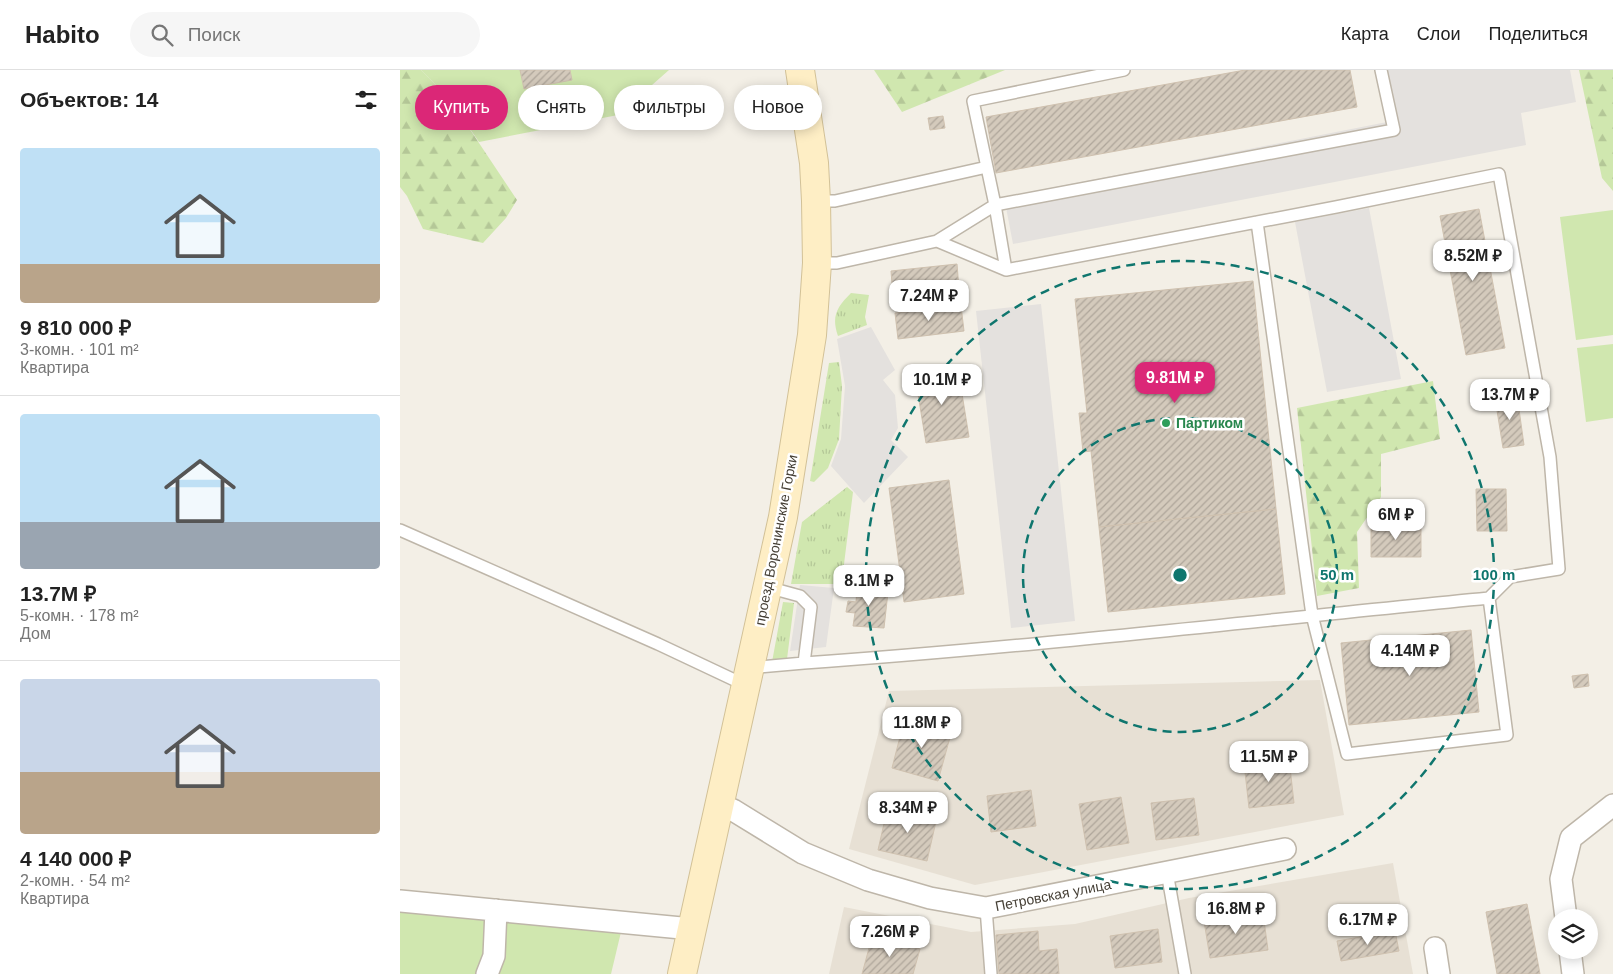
<!DOCTYPE html>
<html lang="ru">
<meta charset="utf-8">
<style>
:root{--surface:#fff;--page:#f6f6f6;--text:#222;--muted:#767676;--line:#e0e0e0;--accent:#db2777}
body{margin:0;font-family:Arial,sans-serif;background:var(--page);color:var(--text);height:100vh;display:flex;flex-direction:column;font-size:19px;white-space:nowrap}
*{box-sizing:border-box;margin:0}
p{font-size:16px;color:var(--muted)}
.icon{flex:none;width:28px;height:28px;fill:none;stroke:currentColor;stroke-width:2;stroke-linecap:round;stroke-linejoin:round}
.map{position:relative;flex:1;overflow:hidden}
.sheet{display:flex;flex-direction:column;background:var(--surface);width:400px}
.sheet>*{flex:none}
.hud{position:absolute;left:15px;top:15px;width:475px;height:45px;display:flex;gap:10px}
.controls{position:absolute;left:1148px;top:839px;display:grid;gap:10px}
.controls a{display:grid;place-items:center;width:50px;height:50px;border-radius:50%;background:var(--surface);box-shadow:0 2px 12px #0003;font-size:25px}
.price{position:absolute;translate:-50% -42px;padding:0 11px;border-radius:10px;background:#fff;color:#222;font-size:16px;line-height:32px;filter:drop-shadow(0 1px 2px #0008)}
.price::after{content:'';position:absolute;left:50%;top:30px;width:15px;height:11px;margin-left:-8px;background:inherit;clip-path:polygon(0 0,100% 0,50% 100%)}
.price.active{background:var(--accent);color:#fff}
ul{padding:0;list-style:none}
li{display:grid;align-content:center;gap:10px;height:265px;padding:0 20px}
li+li{border-top:1px solid var(--line)}
li span{display:grid;place-items:center;height:155px;border-radius:5px;color:#555}
li>.icon{margin-inline-start:auto}
span .icon{width:90px;height:90px;fill:#fffc;stroke-width:1}
li b{font-size:21px}
h2{display:flex;justify-content:space-between;align-items:center;height:60px;padding:0 20px;font-size:21px}
.tag{padding:0 18px;border-radius:22px;background:var(--surface);box-shadow:0 2px 12px #0003;font-size:18px;line-height:45px}
.tag.active{background:var(--accent);color:#fff}
header{display:flex;align-items:center;gap:30px;box-sizing:border-box;height:70px;padding:0 25px;background:var(--surface);border-bottom:1px solid var(--line)}
header strong{font-size:24px}
nav{display:flex;gap:28px;margin-inline-start:auto;font-size:18px}
.search{width:350px;height:45px;background:var(--page);display:flex;align-items:center;gap:12px;box-sizing:border-box;padding:0 18px;border-radius:28px;color:var(--muted);font-size:19px}
main{display:flex;flex:1;min-height:0}
.map>svg:first-child{display:block}
.residential{fill:#e7e0d4}
.grass{fill:url(#grass-tufts)}
.forest{fill:url(#forest-firs)}
.garden{fill:#d0e7af}
.parking{fill:#e4e1de}
.building{fill:url(#building-hatch);stroke:#cfc1af}
.lines{fill:none;stroke-linecap:round;stroke-linejoin:round}
.lane-casing{stroke:#beb6a9;stroke-width:14}
.street-casing{stroke:#beb6a9;stroke-width:24}
.secondary-casing{stroke:#d2c197;stroke-width:30}
.lane{stroke:#fff;stroke-width:11}
.street{stroke:#fff;stroke-width:21}
.secondary{stroke:#feeec5;stroke-width:28}
.ring{fill:none;stroke:#0f766e;stroke-width:2.5;stroke-dasharray:9 6}
.leisure-dot{fill:#2e9e5b;stroke:#fff;stroke-width:2}
.labels{text-anchor:middle;dominant-baseline:central;stroke-width:5;stroke-linejoin:round;paint-order:stroke}
.leisure-label{font-size:14px;font-weight:bold;fill:#27864d;stroke:#fff;text-anchor:start}
.street-label{font-size:14px;fill:#453f35;stroke:#fff}
.centre{fill:#0f766e;stroke:#fff;stroke-width:2.5}
.ring-label{font-size:15px;text-anchor:middle;font-weight:bold;fill:#0f766e;stroke:#fff;stroke-width:5;stroke-linejoin:round;paint-order:stroke}
</style>
<header>
<strong>Habito</strong>
<div class="search"><svg class="icon" aria-label="search" viewBox="0 0 24 24"><circle cx="10" cy="10" r="6"/><path d="M15 15l6 6"/></svg>Поиск</div>
<nav><a>Карта</a><a>Слои</a><a>Поделиться</a></nav>
</header>
<main>
<section class="sheet">
<h2>Объектов: 14<svg class="icon" aria-label="filters" viewBox="0 0 24 24"><path d="M4 7h16M4 17h16"/><circle cx="9" cy="7" r="2"/><circle cx="15" cy="17" r="2"/></svg></h2>
<ul>
<li><span style="background:linear-gradient(#bfe0f5 75%,#b9a48a 0)"><svg class="icon" aria-label="home" viewBox="0 0 24 24"><path d="M3 11l9-7 9 7M6 9v11h12V9"/></svg></span><div><b>9 810 000 ₽</b><p>3-комн. · 101 m²</p><p>Квартира</p></div></li>
<li><span style="background:linear-gradient(#bfe0f5 70%,#9aa5b1 0)"><svg class="icon" aria-label="home" viewBox="0 0 24 24"><path d="M3 11l9-7 9 7M6 9v11h12V9"/></svg></span><div><b>13.7M ₽</b><p>5-комн. · 178 m²</p><p>Дом</p></div></li>
<li><span style="background:linear-gradient(#c9d6e8 60%,#b9a48a 0)"><svg class="icon" aria-label="home" viewBox="0 0 24 24"><path d="M3 11l9-7 9 7M6 9v11h12V9"/></svg></span><div><b>4 140 000 ₽</b><p>2-комн. · 54 m²</p><p>Квартира</p></div></li>
</ul>
</section>
<div class="map">
<svg width="1213" height="904" viewBox="0 0 1213 904">
<defs>
<pattern id="grass-tufts" width="24" height="20" patternUnits="userSpaceOnUse" patternTransform="scale(1.25)"><rect width="24" height="20" fill="#d0e7af"/><path d="M3 7l-1-3M5 7V3M7 7l1-3M15 17l-1-3M17 17v-4M19 17l1-3" fill="none" stroke="#b4c797"/></pattern>
<pattern id="forest-firs" width="22" height="20" patternUnits="userSpaceOnUse" patternTransform="scale(1.25)"><rect width="22" height="20" fill="#d0e7af"/><path d="M5 1l3.5 6h-7zM16 11l3.5 6h-7z" fill="#b4c797"/></pattern>
<pattern id="building-hatch" width="6" height="6" patternUnits="userSpaceOnUse" patternTransform="scale(1.25)"><rect width="6" height="6" fill="#d4cabc"/><path d="M-1 1l2-2M0 6l6-6M5 7l2-2" fill="none" stroke="#aea59a"/></pattern>
</defs>
<rect width="100%" height="100%" fill="#f3efe6"/>
<path class="residential" d="M920,610L944,745L575,815L449,779L489,621Z
M993,793L1013,904H429L444,837L571,862L675,854L789,828Z"/>
<path class="grass" d="M451,223L469,225L465,247L467,255L438,266C431,246 437,237 451,223Z
M439,292L442,316L439,369L428,398L414,412L410,411L429,293Z
M447,417L453,422L442,510L434,514H391L402,452Z
M383,532L394,533L387,589L372,592Z"/>
<path class="forest" d="M0,0H21L49,28L117,130L106,148L83,173L23,159L7,126L0,117Z
M474,0H605L502,42Z
M1179,0H1213V121L1202,108Z
M1033,311L1040,369L981,384V427L957,462L959,518L917,526L897,338Z"/>
<path class="garden" d="M21,0H269L218,45L79,72L49,28Z
M1213,140V265L1176,270L1160,147Z
M1213,274V348L1186,352L1177,278Z
M0,842L221,862L211,904H0Z"/>
<path class="parking" d="M976,0H1170L1176,32L1121,43L1126,75L613,174L604,127L987,52Z
M969,138L1001,309L927,322L895,152Z
M641,234L675,551L611,558L576,241Z
M471,257L495,300L483,310L495,325L498,358L491,370L508,387L464,433L431,396L441,369L445,316L437,269Z
M400,515L434,518L426,577L390,581Z"/>
<path class="building" d="M120,0H170L172,10L124,19Z
M845,0H950L957,37L596,103L586,47Z
M543,46L545,58L530,60L528,48Z
M1079,139L1105,278L1066,285L1040,146Z
M557,194L559,219L493,226L491,201Z
M853,211L876,439L699,457L691,381L683,382L679,343H687L675,229Z
M561,236L564,261L498,269L495,243Z
M558,299L569,367L526,373L515,306Z
M1117,325L1124,375L1103,378L1095,328Z
M549,410L564,524L504,532L489,418Z
M1076,419H1106L1107,461H1077Z
M876,439L885,524L708,542L699,457Z
M971,454L1021,455V487H971Z
M468,513L480,514L479,521L488,522L484,558L453,556L455,543L446,542L448,531L456,532L457,519L467,520Z
M1071,560L1079,642L949,655L941,573Z
M1188,604L1189,616L1174,618L1172,606Z
M505,647L552,660L538,711L492,698Z
M889,688L894,733L849,738L844,693Z
M631,720L636,756L591,762L587,726Z
M721,727L729,773L687,780L679,734Z
M794,728L799,765L756,770L751,733Z
M488,736L537,747L527,791L478,780Z
M1127,834L1140,904H1097L1086,842Z
M863,843L868,880L810,888L804,851Z
M758,859L762,892L715,898L710,866Z
M638,861L639,881L657,879L659,904H599L596,865Z
M995,861L999,881L941,891L937,871Z
M472,867L520,879L513,904H462Z"/>
<g class="lines">
<g class="lane-casing">
<path id="lane" d="M416,131H435L587,97
M537,171L606,200L936,137L1099,104L1150,387L1159,499L1110,507L1089,528
M417,193H437L537,171L595,135L994,60L981,0
M606,200L595,135L573,31L724,0
M0,460L258,574L345,615
M404,593C633,577 861,550 1089,528L1107,665L947,684L912,545L857,152
M349,598L404,593L411,537L400,526L367,517
M767,802L785,904
M586,838L591,904"/>
</g>
<g class="street-casing">
<path id="street" d="M320,735L333,740L403,783L468,810L530,828L586,838L885,779
M0,831L292,859
M1166,848L1161,809L1171,768L1213,735
M1035,878L1039,904
M1170,880L1173,904
M87,904L94,886L96,840"/>
</g>
<g class="secondary-casing">
<path id="secondary" d="M282,904L383,447L412,265L417,193L416,131L414,93L400,0"/>
</g>
<use href="#lane" class="lane"/>
<use href="#street" class="street"/>
<use href="#secondary" class="secondary"/>
</g>
<g class="ring">
<circle cx="780" cy="505" r="157"/>
<circle cx="780" cy="505" r="314"/>
</g>
<circle class="leisure-dot" cx="766" cy="353" r="5"/>
<g class="labels">
<g class="leisure-label">
<text x="776" y="353">Партиком</text>
</g>
<g class="street-label">
<text transform="translate(376 470) rotate(-79)">проезд Воронинские Горки</text>
<text transform="translate(653 825) rotate(-11)">Петровская улица</text>
</g>
</g>
<circle cx="780" cy="505" r="8" class="centre"/>
<g class="ring-label">
<text x="937" y="510">50 m</text>
<text x="1094" y="510">100 m</text>
</g>
</svg>
<div class="controls">
<a><svg class="icon" aria-label="layers" viewBox="0 0 24 24"><path d="M12 4l9 5-9 5-9-5zM3 14l9 5 9-5"/></svg></a>
</div>
<b class="price" style="left:1073px;top:212px">8.52M ₽</b>
<b class="price" style="left:529px;top:252px">7.24M ₽</b>
<b class="price active" style="left:775px;top:334px">9.81M ₽</b>
<b class="price" style="left:542px;top:336px">10.1M ₽</b>
<b class="price" style="left:1110px;top:351px">13.7M ₽</b>
<b class="price" style="left:996px;top:471px">6M ₽</b>
<b class="price" style="left:469px;top:537px">8.1M ₽</b>
<b class="price" style="left:1010px;top:607px">4.14M ₽</b>
<b class="price" style="left:522px;top:679px">11.8M ₽</b>
<b class="price" style="left:869px;top:713px">11.5M ₽</b>
<b class="price" style="left:508px;top:764px">8.34M ₽</b>
<b class="price" style="left:836px;top:865px">16.8M ₽</b>
<b class="price" style="left:968px;top:876px">6.17M ₽</b>
<b class="price" style="left:490px;top:888px">7.26M ₽</b>
<div class="hud">
<a class="tag active">Купить</a>
<a class="tag">Снять</a>
<a class="tag">Фильтры</a>
<a class="tag">Новое</a>
</div>
</div>
</main>
